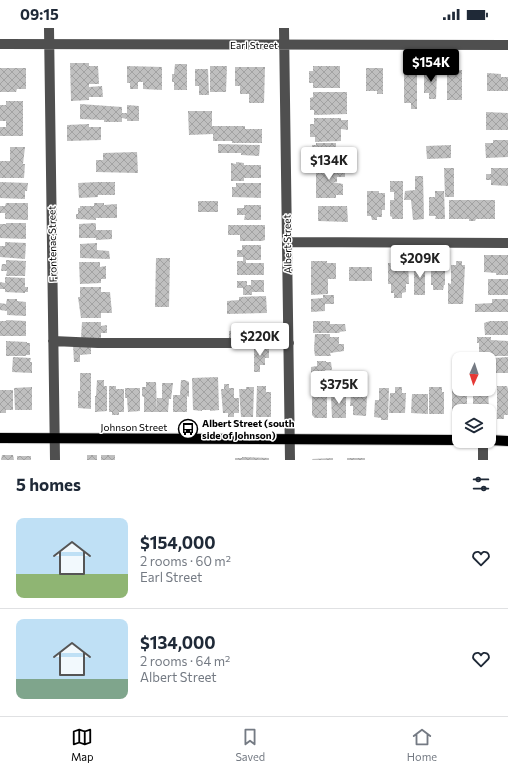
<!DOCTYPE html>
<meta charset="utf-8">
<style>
:root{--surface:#fff;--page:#f6f6f7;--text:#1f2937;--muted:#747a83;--line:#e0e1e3;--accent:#000}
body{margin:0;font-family:Commissioner,sans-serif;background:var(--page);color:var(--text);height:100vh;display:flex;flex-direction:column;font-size:15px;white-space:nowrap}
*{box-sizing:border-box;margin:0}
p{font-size:13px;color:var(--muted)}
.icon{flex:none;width:22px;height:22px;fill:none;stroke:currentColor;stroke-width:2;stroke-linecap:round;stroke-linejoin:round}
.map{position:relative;height:432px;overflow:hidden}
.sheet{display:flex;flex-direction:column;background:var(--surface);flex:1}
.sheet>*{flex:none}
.needle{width:26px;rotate:183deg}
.controls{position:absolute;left:452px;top:324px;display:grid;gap:8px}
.controls a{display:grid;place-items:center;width:44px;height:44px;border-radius:8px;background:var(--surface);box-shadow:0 1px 3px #0004;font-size:20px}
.price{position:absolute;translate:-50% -34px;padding:0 9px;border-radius:4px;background:#fff;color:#222;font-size:13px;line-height:26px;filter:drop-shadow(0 1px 2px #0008)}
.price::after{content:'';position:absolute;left:50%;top:24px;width:12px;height:9px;margin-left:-6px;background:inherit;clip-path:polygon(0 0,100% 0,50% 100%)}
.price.active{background:var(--accent);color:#fff}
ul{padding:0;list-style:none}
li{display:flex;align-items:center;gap:12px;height:100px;padding:0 16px}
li+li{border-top:1px solid var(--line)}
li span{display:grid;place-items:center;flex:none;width:112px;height:80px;border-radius:8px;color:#555}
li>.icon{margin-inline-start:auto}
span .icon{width:48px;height:48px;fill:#fffc;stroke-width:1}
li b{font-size:17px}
h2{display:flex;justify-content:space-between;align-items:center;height:48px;padding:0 16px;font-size:17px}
.status{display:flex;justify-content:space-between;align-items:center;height:28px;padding:0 20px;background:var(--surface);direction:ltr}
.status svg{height:11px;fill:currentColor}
.tab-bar{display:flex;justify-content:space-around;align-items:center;height:56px;border-top:1px solid var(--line);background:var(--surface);font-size:11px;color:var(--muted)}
.tab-bar a{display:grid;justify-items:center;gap:2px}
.tab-bar .active{color:var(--accent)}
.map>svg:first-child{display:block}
.building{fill:url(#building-cross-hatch)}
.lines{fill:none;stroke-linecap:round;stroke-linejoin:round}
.major-casing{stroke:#dbdbdb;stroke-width:12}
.minor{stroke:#4f4f4f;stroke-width:10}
.major{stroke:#000;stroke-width:10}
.labels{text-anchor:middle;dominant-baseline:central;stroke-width:3;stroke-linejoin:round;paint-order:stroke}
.street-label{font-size:10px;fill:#000;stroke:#fff}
.poi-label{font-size:10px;font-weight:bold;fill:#000;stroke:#fff;text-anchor:start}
</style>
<div class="status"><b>09:15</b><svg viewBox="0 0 49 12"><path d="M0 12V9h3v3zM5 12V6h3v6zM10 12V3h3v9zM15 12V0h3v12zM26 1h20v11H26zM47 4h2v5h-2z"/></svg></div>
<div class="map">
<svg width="508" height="432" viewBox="0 0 508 432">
<defs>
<pattern id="building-cross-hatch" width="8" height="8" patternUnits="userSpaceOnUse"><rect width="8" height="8" fill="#bfbfbf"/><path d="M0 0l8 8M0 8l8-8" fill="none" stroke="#a2a2a2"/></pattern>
</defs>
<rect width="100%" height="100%" fill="#fff"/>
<path class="building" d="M70,35H89V38H98L99,56H89V59L102,58L103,69H89V72L71,73Z
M175,36H187V62H174V54H172V46H174Z
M127,38L162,39V62L143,61V54H138V61H130V55H127Z
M210,38H227L226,64H210Z
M313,38H340V60H313V55H309V43H313Z
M235,39H265L264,75H249V66H240V58H235Z
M0,40H26V61H17L16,64H0Z
M366,40H383V66H377V63H366Z
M195,41H208L209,67H199V58H195Z
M404,42H417V81H411V75H404Z
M424,42H436L437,45L436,71H429V65H424Z
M447,42H462V72H447Z
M487,45L501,46V49H508V63H487Z
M313,64H347V86L314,87V82H310V70L313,69Z
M6,73H23V108H0V99H6V93H0V77H6Z
M80,76L122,79V85H127V77L139,78V93H127V91L122,90V94H104V92L80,91Z
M188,83H212V98H245V101H262V115H232V113H213V106L189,107Z
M486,84L508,85V102H486Z
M314,90H341V92H348V102L341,101V113L315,114V109H310V96H314Z
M89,96V99H101V112L67,113V97Z
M493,112H508V129L486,130L485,115H493Z
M316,115H336V122H340V128H335V132L312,131V117H316Z
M218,116L260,117L259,128L241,127V125H218Z
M451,117V130L427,131L426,118Z
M10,119H25L23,136H25L24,150H0V133H10Z
M137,124L138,145L96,144V132H103V125Z
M236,134L244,135V137H261V150H244V153H231V135L236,136Z
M316,137H337V139H345V149H337V154H332L343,156V167H336V170H316Z
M444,140H454V169H445Z
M491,140H508V158L491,157V152H486V146H491Z
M415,148H423L424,191L413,192L411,172H404L405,163L415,162Z
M390,153H403V191H392V189L390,188V172H394V164H390Z
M0,154L28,155L27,163H25V171L0,170Z
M97,154H115V167H98V169L79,170L78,155Z
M236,155H261V170L232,169V159H236Z
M367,163H379V165H385V182H382V189H377V192H372L371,188H367Z
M435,163H444L445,191H435L436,188H429V169H435Z
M449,172H495V191H476L475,193H469V191H449Z
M198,173H218V184H198Z
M6,175H28V192L5,191V185H0V178H5Z
M94,175H104V177L117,176V190H96V192L76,191V186H78V180H80V178H94Z
M244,177H261V192H244L245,187H237V180H244Z
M318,178H347L348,194L318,193Z
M6,195H26V211L0,210V196H6Z
M95,195L96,196V202H112V211L96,212V210H79V196Z
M228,197H265V212L262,213H240V207H228Z
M5,214L26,215L25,231L0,229V218H5Z
M97,215V222L109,223L110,231L80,230V216Z
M242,217H261V232H246V235H264V247H237V233H243V229H237V222H242Z
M484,227H508V247H496V245L484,244Z
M156,230H170L169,279H155Z
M6,232L26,233L25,248H6L7,243H1L2,236H6Z
M311,233H327V235H336V251H328V266L311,267Z
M456,233H462V237H465L463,276H448V255L451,256V237H456Z
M79,234H100V239L106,238V251H101V255L80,256Z
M438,234H444L445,238V257H444L443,262H433V257H431V238H438Z
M388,235H408L409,256H406V264L402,265V270H394V265H391V256H388Z
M414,235H425V267H414Z
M349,239H372V253H349Z
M5,249L25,250V259H28V264H25V265L5,264V261H0V254L5,255Z
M488,251H508V267H488Z
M251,252H264V264H252V267H243V260H237V253H247V257H251Z
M80,259H101V264H110L112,285H101V290H81L78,269H80Z
M323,267H334V276H325V283L311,284V271L323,270Z
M266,268L267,285L227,286V273L239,272V269Z
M7,271H17V273L26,274V288L7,287V283L0,282V275L6,276Z
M492,271H508V284H475V276L492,275Z
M6,292L26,293V308H0V293H6Z
M313,293H330V296H345L346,303L339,304L340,305H313Z
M490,293H508V307H485L484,295Z
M82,294H101V298L107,297V305H101V310H81Z
M265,297V311H229V303L247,301V298Z
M315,306H330V309H339V316H344V323L330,325L331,328H315L314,321Z
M477,309H491V312L508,313V328H490V324H479V315H477Z
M6,313L27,314V315H30V327H26V328H6Z
M73,317H91V326L80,327V334H74Z
M254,318H269V330H265V337H260V344H254Z
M13,329L31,330L30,334H32V345L12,344Z
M508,329V345H494V342H491L490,334H494V330Z
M317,333H326V334H331L332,342H325L326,350H311V339L317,338Z
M80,345H91V381L78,380V363H80Z
M218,349L219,382L210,383V382H202V383L193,382L192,350Z
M97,352H104V358H107V383L95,384V368H96Z
M181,352H185L189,354V369L187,368V384H173V367H180Z
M146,354H156L157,384H144V369L142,368V359H146Z
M162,355H173L171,371H169L168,384H157V370H162Z
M224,356H229V360H234V370H239V385H234V389H228V385H223L221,361H224Z
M109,358H116V361H124V384H119V387H112V384H109Z
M257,358H266V364H271V389H256Z
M497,358H507L508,361V387H504V391H497Z
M32,359V382H15L14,360Z
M246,359H254L253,389H241L239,361H246Z
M395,359H402V365H406L405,385H389L390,365H395Z
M429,359H442V364H444V386H429Z
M125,360H140V383L128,384L127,370H125Z
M379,360H389L388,392H381V390L374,389L375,372H379Z
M452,361H465V366H467V383H459V387H452Z
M473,361H488L489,383H473Z
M0,362H13V382H6V385H0Z
M337,363H346V390H332L331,368H337Z
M323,365H327V390H315L312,387V367L323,368Z
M412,366H428V386L411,385Z
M351,368H367L366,388L353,387V378H350Z
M2,427H13L14,432H1Z
M87,427H97V432H87Z
M101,427H115V432H101Z
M17,428H31V432H17Z
M242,429L269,430V432H235V430H242Z
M333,430V432H313L312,431Z
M347,430H365V432H347Z"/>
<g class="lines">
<g class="major-casing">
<path id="major" d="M0,410L459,412
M489,412L508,413"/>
</g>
<path class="minor" d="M49,0L55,432
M284,0L290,432
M0,16L508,17
M287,214L508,215
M53,313L98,315H289
M483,413V432"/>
<use href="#major" class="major"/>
</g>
<defs>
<g id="bus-ring" transform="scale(1)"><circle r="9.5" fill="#fff" stroke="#000" stroke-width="1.5"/><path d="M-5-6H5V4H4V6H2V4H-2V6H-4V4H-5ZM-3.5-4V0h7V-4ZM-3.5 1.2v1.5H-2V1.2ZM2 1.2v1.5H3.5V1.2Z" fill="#000"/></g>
</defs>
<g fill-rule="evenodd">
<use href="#bus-ring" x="188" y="401"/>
</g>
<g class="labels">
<g class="street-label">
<text x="254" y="17">Earl Street</text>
<text transform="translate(52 216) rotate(-91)">Frontenac Street</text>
<text transform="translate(287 216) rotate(-91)">Albert Street</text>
<text x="134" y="399">Johnson Street</text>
</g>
<g class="poi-label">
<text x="202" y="395">Albert Street (south<tspan x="202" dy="12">side of Johnson)</tspan></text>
</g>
</g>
</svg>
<div class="controls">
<a><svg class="needle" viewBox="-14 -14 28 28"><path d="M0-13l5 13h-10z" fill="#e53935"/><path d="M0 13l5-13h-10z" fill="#747a83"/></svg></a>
<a><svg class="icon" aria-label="layers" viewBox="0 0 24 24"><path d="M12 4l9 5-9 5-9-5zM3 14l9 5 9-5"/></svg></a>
</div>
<b class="price active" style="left:431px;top:55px">$154K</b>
<b class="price" style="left:329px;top:153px">$134K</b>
<b class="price" style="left:420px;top:251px">$209K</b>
<b class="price" style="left:260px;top:329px">$220K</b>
<b class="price" style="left:339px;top:377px">$375K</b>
</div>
<section class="sheet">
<h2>5 homes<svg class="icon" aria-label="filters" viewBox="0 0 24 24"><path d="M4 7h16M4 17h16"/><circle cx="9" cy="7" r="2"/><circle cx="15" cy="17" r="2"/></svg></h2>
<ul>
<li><span style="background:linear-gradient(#bfe0f5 70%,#8fb573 0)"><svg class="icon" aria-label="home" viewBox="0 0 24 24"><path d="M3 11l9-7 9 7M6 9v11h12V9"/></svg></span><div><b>$154,000</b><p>2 rooms · 60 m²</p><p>Earl Street</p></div><svg class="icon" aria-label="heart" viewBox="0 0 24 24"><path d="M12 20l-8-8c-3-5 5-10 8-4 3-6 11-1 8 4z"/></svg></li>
<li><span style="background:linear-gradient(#bfe0f5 75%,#7fa58c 0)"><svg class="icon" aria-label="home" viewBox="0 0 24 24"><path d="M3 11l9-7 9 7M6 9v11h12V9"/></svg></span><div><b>$134,000</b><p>2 rooms · 64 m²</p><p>Albert Street</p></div><svg class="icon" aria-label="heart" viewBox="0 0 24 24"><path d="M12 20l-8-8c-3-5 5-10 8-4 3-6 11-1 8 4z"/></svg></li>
</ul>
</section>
<nav class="tab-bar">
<a class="active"><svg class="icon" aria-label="map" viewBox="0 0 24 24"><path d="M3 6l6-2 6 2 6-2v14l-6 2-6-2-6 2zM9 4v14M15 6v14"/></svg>Map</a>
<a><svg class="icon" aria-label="saved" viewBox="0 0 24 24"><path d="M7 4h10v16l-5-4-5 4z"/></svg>Saved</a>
<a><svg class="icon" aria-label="home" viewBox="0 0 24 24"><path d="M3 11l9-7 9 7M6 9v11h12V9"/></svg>Home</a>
</nav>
